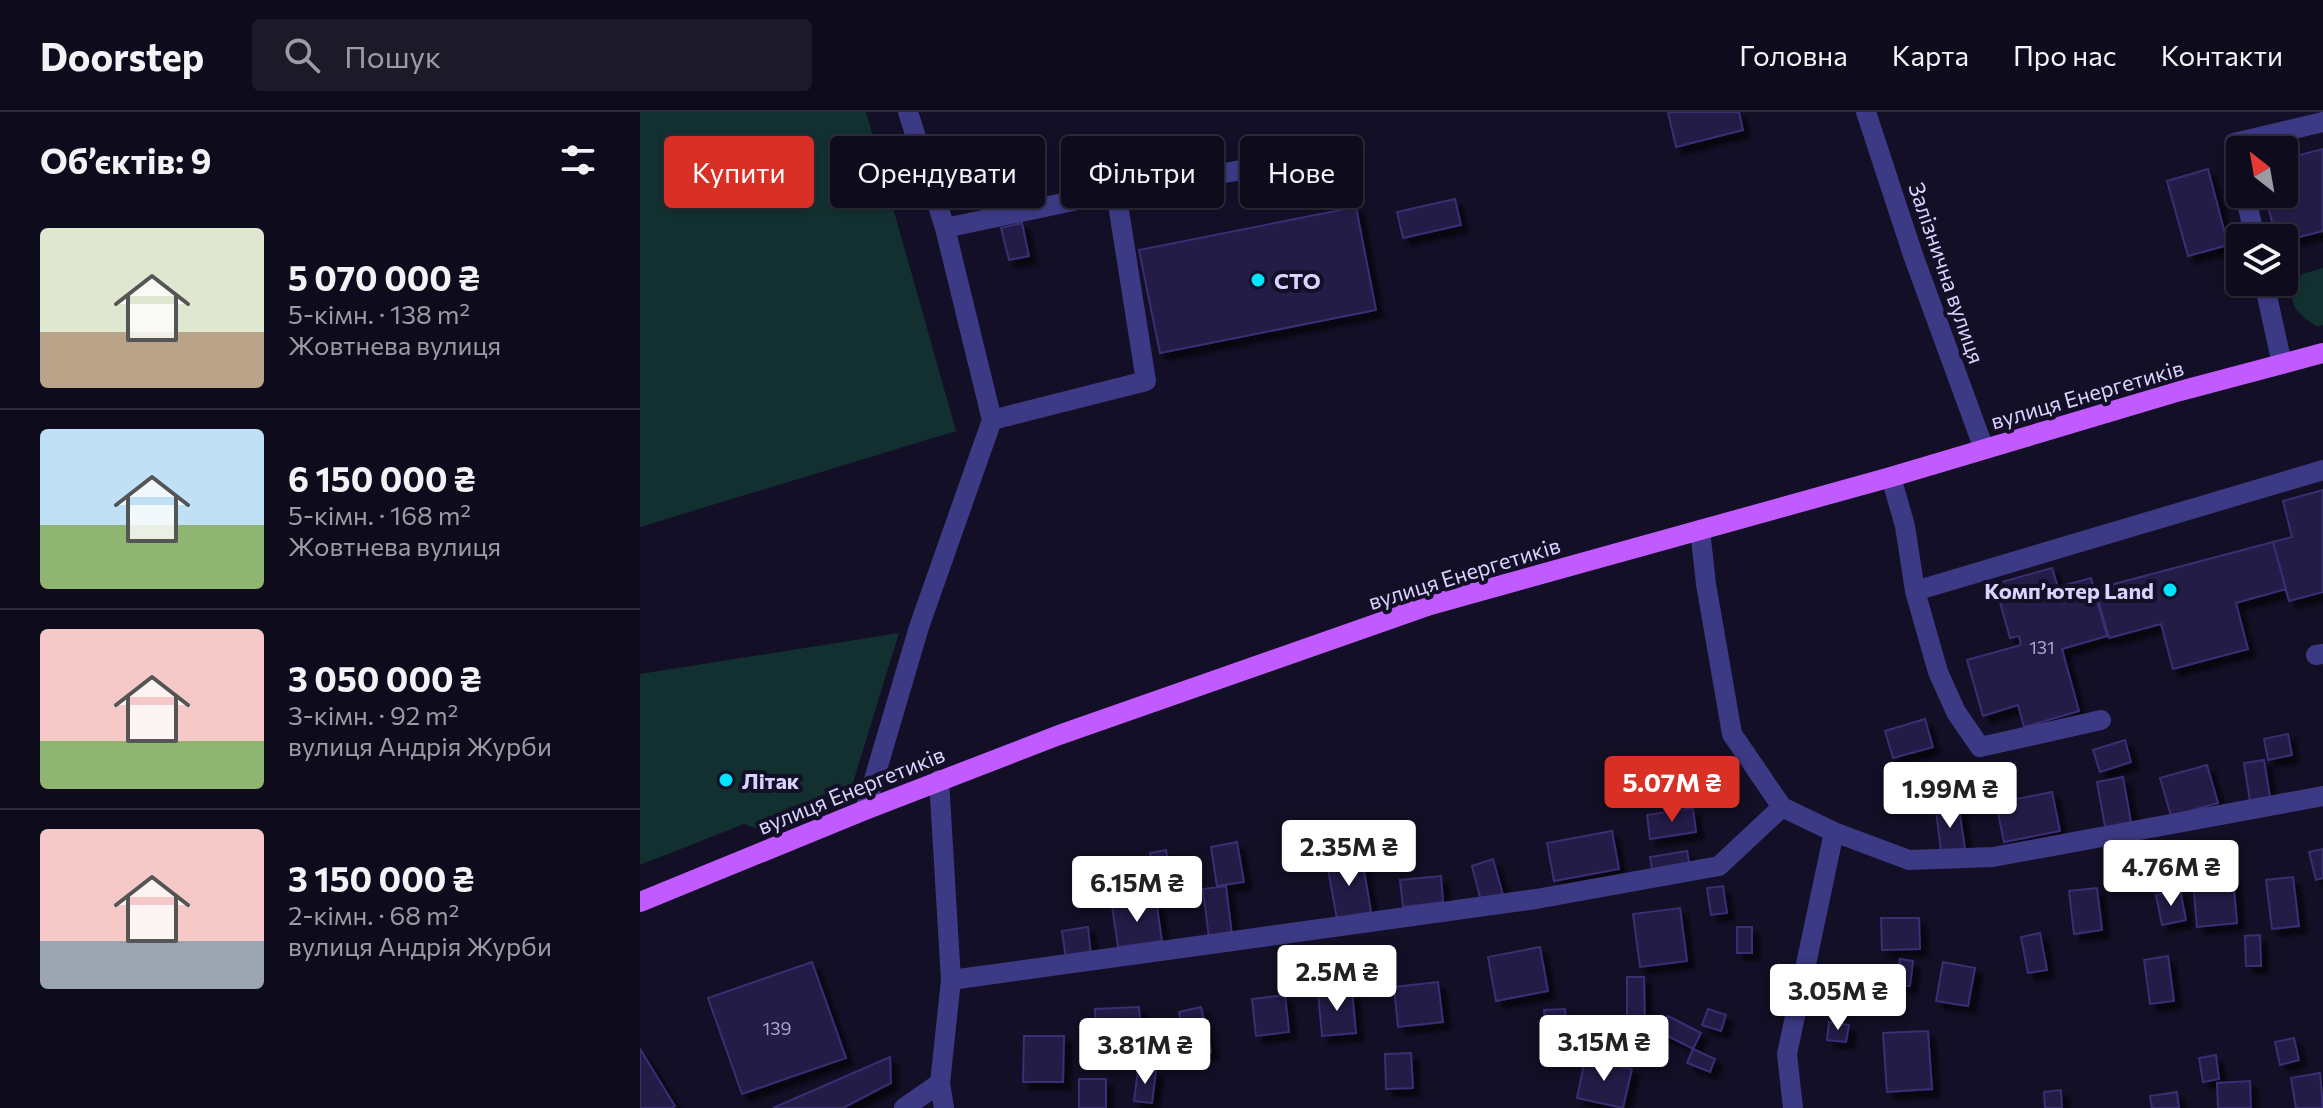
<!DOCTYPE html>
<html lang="uk">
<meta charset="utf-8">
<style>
:root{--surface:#0e0b1c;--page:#1c1929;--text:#f1f3f6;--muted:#9b9ba3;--line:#2e2b3b;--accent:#d93025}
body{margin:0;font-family:Commissioner,sans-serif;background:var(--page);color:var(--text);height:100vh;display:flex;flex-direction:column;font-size:30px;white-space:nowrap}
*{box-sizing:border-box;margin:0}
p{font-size:26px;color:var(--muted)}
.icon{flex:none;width:44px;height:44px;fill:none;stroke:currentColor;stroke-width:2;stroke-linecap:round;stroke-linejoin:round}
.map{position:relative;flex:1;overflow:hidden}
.side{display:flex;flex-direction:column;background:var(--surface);width:640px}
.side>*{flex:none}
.guide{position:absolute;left:24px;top:24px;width:760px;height:72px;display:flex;gap:16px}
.needle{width:52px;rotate:329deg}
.fabs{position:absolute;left:1586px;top:24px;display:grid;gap:16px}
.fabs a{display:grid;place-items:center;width:72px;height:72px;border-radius:8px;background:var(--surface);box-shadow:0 2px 6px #0004,0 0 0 2px var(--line);font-size:40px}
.price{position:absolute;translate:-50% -68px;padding:0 18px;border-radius:8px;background:#fff;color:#222;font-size:26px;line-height:52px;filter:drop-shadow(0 2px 4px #0008)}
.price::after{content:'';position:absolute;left:50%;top:48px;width:24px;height:18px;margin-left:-12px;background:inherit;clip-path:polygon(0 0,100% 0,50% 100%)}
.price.selected{background:var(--accent);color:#fff}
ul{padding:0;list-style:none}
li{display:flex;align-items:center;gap:24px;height:200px;padding:0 40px}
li+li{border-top:2px solid var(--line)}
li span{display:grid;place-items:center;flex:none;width:224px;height:160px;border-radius:8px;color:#555}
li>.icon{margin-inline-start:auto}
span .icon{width:96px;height:96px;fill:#fffc;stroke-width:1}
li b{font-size:34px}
h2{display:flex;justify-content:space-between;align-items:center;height:96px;padding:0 40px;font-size:34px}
.chip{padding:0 28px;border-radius:8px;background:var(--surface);box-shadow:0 2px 6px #0004,0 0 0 2px var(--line);font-size:28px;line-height:72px}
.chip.selected{background:var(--accent);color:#fff}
header{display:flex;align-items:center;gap:48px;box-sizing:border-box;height:112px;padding:0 40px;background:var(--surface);border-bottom:2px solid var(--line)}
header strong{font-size:38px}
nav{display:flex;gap:44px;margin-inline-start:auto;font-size:28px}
.search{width:560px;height:72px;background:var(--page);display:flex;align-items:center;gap:20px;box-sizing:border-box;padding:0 28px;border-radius:8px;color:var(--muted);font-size:30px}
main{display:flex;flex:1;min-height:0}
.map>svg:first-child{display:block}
.green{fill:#12302f}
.building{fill:#241b47;stroke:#3b2d73;stroke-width:2;filter:url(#shadow)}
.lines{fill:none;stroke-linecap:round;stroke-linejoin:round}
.minor{stroke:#3d3a85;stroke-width:20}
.major{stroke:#c25bff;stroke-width:20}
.poi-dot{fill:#00e5ff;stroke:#130f26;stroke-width:3}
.labels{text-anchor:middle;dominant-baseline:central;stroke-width:8;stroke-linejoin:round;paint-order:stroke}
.number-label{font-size:18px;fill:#aca6d1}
.street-label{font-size:22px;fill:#d9d4ff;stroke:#130f26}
.poi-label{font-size:22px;font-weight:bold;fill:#d9d4ff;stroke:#130f26;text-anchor:start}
</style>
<header>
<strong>Doorstep</strong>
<div class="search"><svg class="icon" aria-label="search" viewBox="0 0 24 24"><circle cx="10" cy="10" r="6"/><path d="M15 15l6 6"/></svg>Пошук</div>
<nav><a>Головна</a><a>Карта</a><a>Про нас</a><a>Контакти</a></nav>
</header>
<main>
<section class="side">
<h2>Об’єктів: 9<svg class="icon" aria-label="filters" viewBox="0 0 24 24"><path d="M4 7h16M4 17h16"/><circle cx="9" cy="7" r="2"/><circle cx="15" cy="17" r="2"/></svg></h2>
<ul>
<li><span style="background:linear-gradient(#dfe7d0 65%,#b9a48a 0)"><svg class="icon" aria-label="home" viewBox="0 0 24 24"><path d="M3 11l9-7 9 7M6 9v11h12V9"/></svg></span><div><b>5 070 000 ₴</b><p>5-кімн. · 138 m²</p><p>Жовтнева вулиця</p></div></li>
<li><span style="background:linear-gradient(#bfe0f5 60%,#8fb573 0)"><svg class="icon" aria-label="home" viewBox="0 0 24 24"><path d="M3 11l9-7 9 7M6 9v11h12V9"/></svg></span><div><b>6 150 000 ₴</b><p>5-кімн. · 168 m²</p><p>Жовтнева вулиця</p></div></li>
<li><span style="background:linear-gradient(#f6c9c9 70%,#8fb573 0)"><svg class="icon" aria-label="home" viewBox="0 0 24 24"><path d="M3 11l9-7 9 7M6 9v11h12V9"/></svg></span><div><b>3 050 000 ₴</b><p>3-кімн. · 92 m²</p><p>вулиця Андрія Журби</p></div></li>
<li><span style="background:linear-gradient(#f6c9c9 70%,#9aa5b1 0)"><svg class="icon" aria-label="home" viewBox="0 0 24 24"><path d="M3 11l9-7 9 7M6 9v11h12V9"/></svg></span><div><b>3 150 000 ₴</b><p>2-кімн. · 68 m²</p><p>вулиця Андрія Журби</p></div></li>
</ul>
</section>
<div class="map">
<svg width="1683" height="996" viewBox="0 0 1683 996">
<defs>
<filter id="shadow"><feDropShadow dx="7" dy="7" stdDeviation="2" flood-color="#0009"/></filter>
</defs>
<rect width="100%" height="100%" fill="#130f26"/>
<path class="green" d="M0,0H226L316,319L0,415Z
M1683,156V213L1678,215C1655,201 1646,191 1656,164Z
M259,521L208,687L125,720L104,712L0,753V562Z"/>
<path class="building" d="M1028,0H1099L1103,18L1036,35Z
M1683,37V119L1644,129V126H1636L1625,82H1644V47Z
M1568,57L1588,133L1548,144L1527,69Z
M815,87L821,113L763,126L757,100Z
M716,95L736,198L520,241L499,138Z
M382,111L389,144L369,148L361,116Z
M1683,378V480L1649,489L1633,430L1652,425L1643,389Z
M1633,430L1646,477L1596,491L1608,537L1533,557L1521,512L1469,526L1455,477Z
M1412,456L1418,475L1451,466L1467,524L1422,537L1439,599L1384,615L1378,593L1343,604L1327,548L1381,533L1379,524L1370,526L1355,472Z
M1285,607L1293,635L1253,646L1245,619Z
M1648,622L1652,643L1628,648L1624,627Z
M1485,628L1491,650L1460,660L1453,638Z
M1624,648L1630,685L1610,689L1604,651Z
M1068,650L1072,669L1041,675L1037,657Z
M1567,653L1578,691L1531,704L1520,666Z
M1483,665L1492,716L1466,720L1457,670Z
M1299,666L1322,678L1316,691L1293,678Z
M1412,680L1420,719L1364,730L1356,691Z
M1053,696L1056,720L1010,727L1007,703Z
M1319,696L1325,737L1301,739L1296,699Z
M972,719L979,757L914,769L907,731Z
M597,730L604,770L577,774L571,735Z
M1683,737V766L1676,768L1669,740Z
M526,738L533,778L517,781L510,741Z
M1047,739L1050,755L1013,762L1010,745Z
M722,746L731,800L697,807L687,752Z
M853,747L863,783L841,789L832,754Z
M801,764L803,790L763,795L760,768Z
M1593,765L1597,811L1557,815L1553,768Z
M1653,765L1659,814L1632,817L1626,768Z
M586,774L592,823L569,826L563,777Z
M1083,774L1087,801L1071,803L1067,776Z
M1457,776L1462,818L1434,822L1429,779Z
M1540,778L1546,808L1522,813L1516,783Z
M516,788L522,829L478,835L472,794Z
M1040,796L1047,849L1000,855L993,802Z
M1241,806H1279L1280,837L1242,838Z
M448,815L451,844L426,847L422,819Z
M1097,815H1112V841H1097Z
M1400,821L1407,858L1388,861L1381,825Z
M1620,823L1621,854H1606L1605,824Z
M900,835L908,879L856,889L848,845Z
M1528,844L1534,889L1510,892L1504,848Z
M1260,847L1273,849L1270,874L1257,873Z
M172,850L206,946L102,982L68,886Z
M1303,850L1335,856L1328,894L1296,889Z
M987,865H1004L1005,915L987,914Z
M798,870L803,910L758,915L754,875Z
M712,878L716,921L682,924L678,880Z
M645,883L649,920L616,924L612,887Z
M499,895L502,934L457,937L455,897Z
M561,895L571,940L548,945L539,900Z
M925,897L927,925L906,927L904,898Z
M1068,897L1086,903L1081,919L1062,913Z
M1028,904L1061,921L1053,937L1020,920Z
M1189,910L1209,913L1206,930L1187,928Z
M1288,919L1292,977L1247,980L1243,921Z
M384,924H424L423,970H383Z
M1654,926L1659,948L1640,953L1635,930Z
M0,937L35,994L31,996H0Z
M1053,937L1075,947L1070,960L1047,951Z
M771,941L773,976L746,977L745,942Z
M1576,943L1579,967L1563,970L1559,946Z
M250,945L251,971L203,996H133Z
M945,947L992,957L983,996L937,986Z
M498,957L516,959L512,991L494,989Z
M1680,961L1683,996H1656L1651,966Z
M439,967H466V996H439Z
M1610,969L1611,996H1578L1577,971Z
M1421,978L1422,996H1405L1404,980Z
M1537,980L1539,996H1512L1510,984Z"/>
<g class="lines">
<path class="minor" d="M1226,0L1273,143L1344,337
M1600,59L1594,31L1683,10
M1605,82L1615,126
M305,116L476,80L636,52
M1624,170L1642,252
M352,308L506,269L476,80
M1251,365L1265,414L1275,479L1298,560L1316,600L1340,635L1461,608
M1060,418L1066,472L1092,622L1142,695L1194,720L1269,748L1353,745L1683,684
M1275,479L1683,358
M1676,543L1683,542
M299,668L311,868L300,971L304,996
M225,698L279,515L352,308L305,116L268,0
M311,868L896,787L1079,754L1142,695
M264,996L300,971
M1153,996L1147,942L1194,720"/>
<path class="major" d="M0,790L225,698L419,623L790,493L1251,365L1540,279L1683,241"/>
</g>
<g class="poi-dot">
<circle cx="618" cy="168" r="8"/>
<circle cx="1530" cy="478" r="8"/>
<circle cx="86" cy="668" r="8"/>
</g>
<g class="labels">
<g class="number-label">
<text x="1402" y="535">131</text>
<text x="137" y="916">139</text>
</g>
<g class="street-label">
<text transform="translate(1307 161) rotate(71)">Залізнична вулиця</text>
<text transform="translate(1447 282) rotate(-16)">вулиця Енергетиків</text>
<text transform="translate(824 461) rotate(-17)">вулиця Енергетиків</text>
<text transform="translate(211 678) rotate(-22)">вулиця Енергетиків</text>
</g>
<g class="poi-label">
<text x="634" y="168">СТО</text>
<text x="1514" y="478" text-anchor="end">Комп’ютер Land</text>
<text x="102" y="668">Літак</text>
</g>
</g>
</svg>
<div class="fabs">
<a><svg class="needle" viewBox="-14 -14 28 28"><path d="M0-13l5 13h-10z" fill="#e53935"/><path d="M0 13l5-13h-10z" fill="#9b9ba3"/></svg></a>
<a><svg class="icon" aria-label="layers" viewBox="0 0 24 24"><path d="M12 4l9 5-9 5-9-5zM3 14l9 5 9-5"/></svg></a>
</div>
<b class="price selected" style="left:1032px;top:712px">5.07M ₴</b>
<b class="price" style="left:1310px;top:718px">1.99M ₴</b>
<b class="price" style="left:709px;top:776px">2.35M ₴</b>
<b class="price" style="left:1531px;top:796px">4.76M ₴</b>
<b class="price" style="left:497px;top:812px">6.15M ₴</b>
<b class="price" style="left:697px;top:901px">2.5M ₴</b>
<b class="price" style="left:1198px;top:920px">3.05M ₴</b>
<b class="price" style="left:964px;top:971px">3.15M ₴</b>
<b class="price" style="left:505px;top:974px">3.81M ₴</b>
<div class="guide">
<a class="chip selected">Купити</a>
<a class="chip">Орендувати</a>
<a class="chip">Фільтри</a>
<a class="chip">Нове</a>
</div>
</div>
</main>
